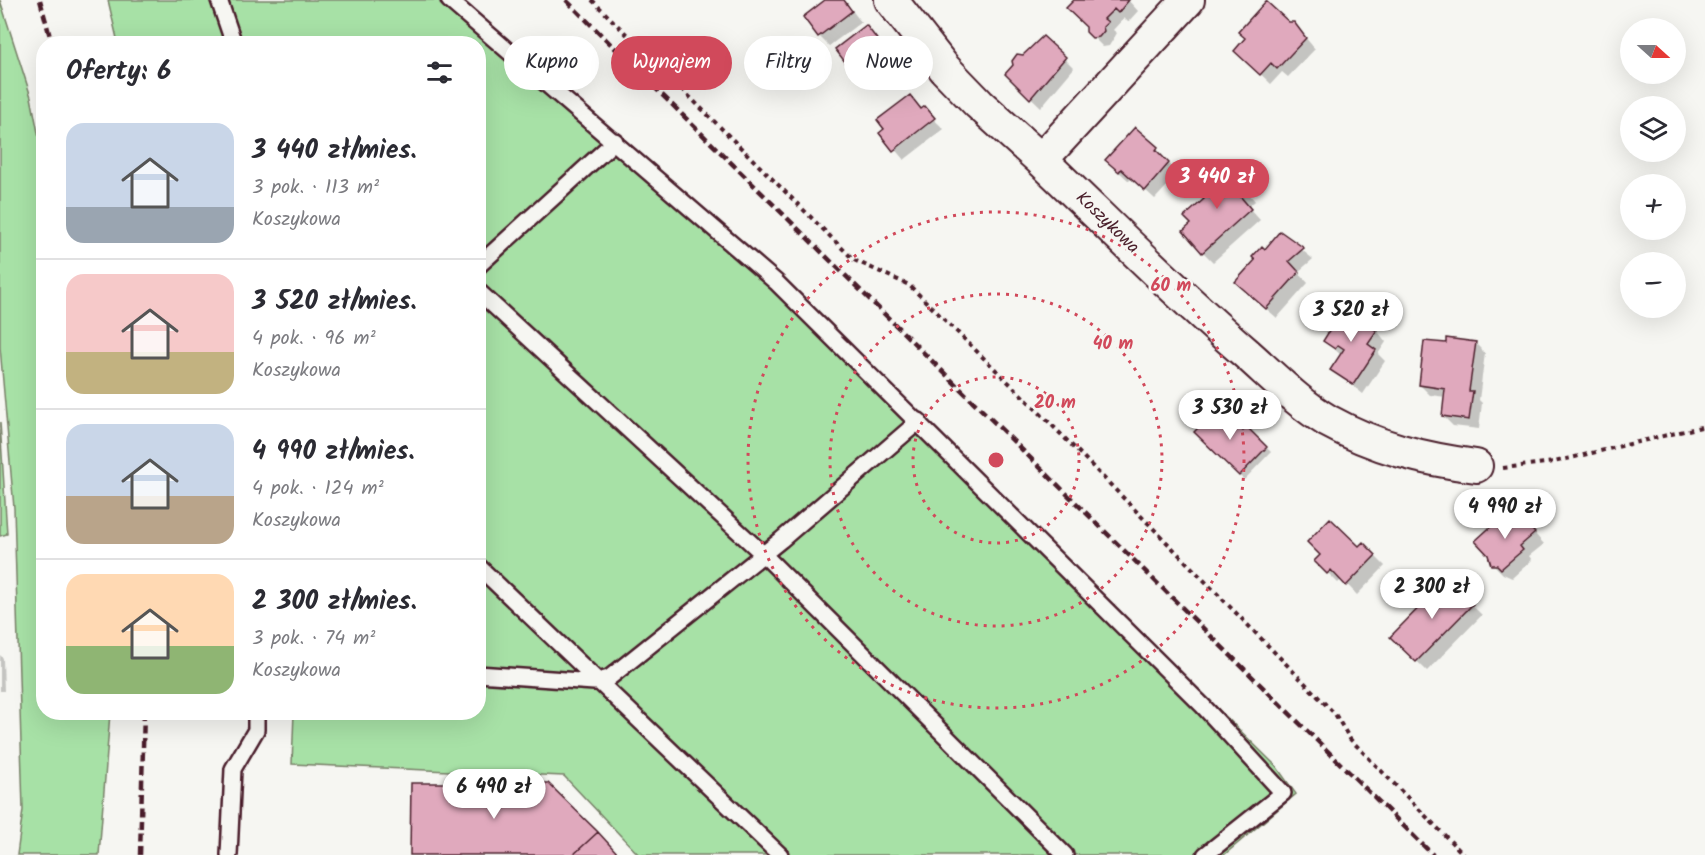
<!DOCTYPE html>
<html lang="pl">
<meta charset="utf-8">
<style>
:root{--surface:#fff;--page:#f2f2f3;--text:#2b2b33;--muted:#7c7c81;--line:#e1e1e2;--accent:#d1495b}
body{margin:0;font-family:Kalam,sans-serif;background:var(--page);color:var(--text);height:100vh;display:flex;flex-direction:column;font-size:22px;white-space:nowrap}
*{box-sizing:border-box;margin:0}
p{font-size:20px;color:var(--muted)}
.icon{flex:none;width:33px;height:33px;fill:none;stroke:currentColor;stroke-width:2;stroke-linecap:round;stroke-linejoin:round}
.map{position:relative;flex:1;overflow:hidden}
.panel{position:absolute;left:36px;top:36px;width:450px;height:684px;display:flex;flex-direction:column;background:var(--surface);border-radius:24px;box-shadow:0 6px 24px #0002}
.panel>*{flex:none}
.hud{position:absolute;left:504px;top:36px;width:570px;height:54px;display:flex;gap:12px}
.needle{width:39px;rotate:111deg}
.controls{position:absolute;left:1620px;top:18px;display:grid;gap:12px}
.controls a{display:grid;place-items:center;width:66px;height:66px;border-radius:50%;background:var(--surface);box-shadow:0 6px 24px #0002;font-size:30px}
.price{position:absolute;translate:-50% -51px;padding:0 14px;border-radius:21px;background:#fff;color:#222;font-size:20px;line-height:39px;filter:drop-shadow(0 2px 3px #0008)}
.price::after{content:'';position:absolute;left:50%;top:36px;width:18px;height:14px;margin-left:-9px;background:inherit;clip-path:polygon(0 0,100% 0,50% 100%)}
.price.current{background:var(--accent);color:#fff}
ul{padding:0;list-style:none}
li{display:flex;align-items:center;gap:18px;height:150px;padding:0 30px}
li+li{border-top:2px solid var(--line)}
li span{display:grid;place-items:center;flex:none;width:168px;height:120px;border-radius:18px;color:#555}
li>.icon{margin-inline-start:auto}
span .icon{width:72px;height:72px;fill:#fffc;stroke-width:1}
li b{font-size:26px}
h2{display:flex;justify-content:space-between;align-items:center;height:72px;padding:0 30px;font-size:26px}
.tag{padding:0 21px;border-radius:27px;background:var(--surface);box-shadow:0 6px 24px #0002;font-size:21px;line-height:54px}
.tag.current{background:var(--accent);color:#fff}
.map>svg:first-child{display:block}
.green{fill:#a7e1a6;stroke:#788068;stroke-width:1.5}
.shadow{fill:#0003}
.building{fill:#e0a9bd;stroke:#4a1f2b;stroke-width:1.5}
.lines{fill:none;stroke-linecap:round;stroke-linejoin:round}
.service-casing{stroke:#4a1f2b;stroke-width:20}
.minor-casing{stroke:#4a1f2b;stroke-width:36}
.path{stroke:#4a1f2b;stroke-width:4;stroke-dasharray:4.5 4.5;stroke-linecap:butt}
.service{stroke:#f6f6f2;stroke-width:15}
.minor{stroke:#f6f6f2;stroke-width:32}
.rail{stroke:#4a1f2b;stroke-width:4.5;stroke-dasharray:9 4.5;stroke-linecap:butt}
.ring{fill:none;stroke:#d1495b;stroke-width:3;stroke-dasharray:3 6}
.labels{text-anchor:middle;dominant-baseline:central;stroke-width:5;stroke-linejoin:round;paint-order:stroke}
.street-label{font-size:18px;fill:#4a1f2b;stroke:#f6f6f2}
.centre{fill:#d1495b;stroke:#f6f6f2;stroke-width:3}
.ring-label{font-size:18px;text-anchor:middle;font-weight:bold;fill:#d1495b;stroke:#f6f6f2;stroke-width:5;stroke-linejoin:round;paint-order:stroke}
</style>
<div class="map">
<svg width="1705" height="855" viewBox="0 0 1705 855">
<rect width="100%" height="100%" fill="#f6f6f2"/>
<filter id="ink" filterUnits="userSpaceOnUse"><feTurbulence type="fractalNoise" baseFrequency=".0167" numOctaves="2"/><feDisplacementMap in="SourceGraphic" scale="12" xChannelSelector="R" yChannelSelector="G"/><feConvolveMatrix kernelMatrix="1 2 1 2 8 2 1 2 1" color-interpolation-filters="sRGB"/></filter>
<g filter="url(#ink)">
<path class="green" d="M0,0L31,97L43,158L44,712L110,713L99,855H17L23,810L14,508L0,347Z
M108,0H457L780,276L1276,766L1296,794L1224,855H639L564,776L292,764L294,713L478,712V44L118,43Z
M0,422L7,534L0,536Z"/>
<path class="shadow" d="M827,0H844L861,22L829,46L819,36Z
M1076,0H1128L1138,11L1128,22L1124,18L1113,30L1117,33L1109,46L1103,47L1088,32Z
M1288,24H1294L1315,49L1288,77L1282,72L1271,84L1246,60Z
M866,27L894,61L865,84L837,49Z
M1023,56L1064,58L1074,68L1041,107L1017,84Z
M910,97L944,129L904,160L881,133Z
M1157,149L1178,174L1155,199L1132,178L1129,181L1117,170Z
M1235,173L1250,189V195L1255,201L1248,207L1260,220L1213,262L1203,252Z
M1281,233L1313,259L1298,272L1308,283L1277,318L1247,292L1265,251Z
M1341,316L1368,319L1386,342L1378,354L1385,361L1363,394L1332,369L1341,355L1325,341Z
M1475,343L1485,353L1479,400L1482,403L1479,429L1453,426L1443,416L1446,397L1430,395L1420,385L1447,345Z
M1247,429L1271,452L1244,480L1196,432L1243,433Z
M1525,523L1544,544L1529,556L1532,560L1512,578L1503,574L1493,564Z
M1363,544L1385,566L1357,595L1342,579L1338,583L1316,561L1359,548Z
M1447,581L1482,615L1427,671L1392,637Z
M0,655L3,658L4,691H0Z"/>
<path class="building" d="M825,0H844L852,11L818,37L803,17Z
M1074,0H1129L1118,13L1114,9L1104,19L1108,22L1103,27L1104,31L1099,37L1092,38L1086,32V27L1066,8Z
M1266,1L1289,22H1294L1306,38L1277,69L1271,63L1260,75L1234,51L1245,38L1238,32Z
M866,25L890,56L859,80L835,49Z
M1043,36L1066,57L1030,99L1005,74L1013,65L1012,61L1017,54L1023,55Z
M910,95L921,109L925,106L935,118L893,151L879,133L884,129L877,120Z
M1135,127L1158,147L1156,150L1169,163L1145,191L1121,169L1119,172L1105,160Z
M1227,169L1236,171L1241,177L1240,184L1246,190L1240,196L1251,209L1202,253L1183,231L1191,224L1184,217L1204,199L1199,194Z
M1280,231L1304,248L1289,261L1299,272L1266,309L1235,282L1255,260L1252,257L1262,246L1265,249Z
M1348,304L1369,318L1365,323L1377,331L1368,344L1376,350L1353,385L1330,370L1344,349L1338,345L1335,349L1323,341L1330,330L1326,327L1336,312L1340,314Z
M1446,338L1476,342L1469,391H1473L1469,420L1442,416L1445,389L1419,385L1424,341L1446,343Z
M1219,407L1243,431L1247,427L1267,447L1239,476L1194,432Z
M1515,511L1535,533L1520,546L1523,550L1501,569L1497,565H1491L1488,555L1475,541L1497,521L1501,524Z
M1330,518L1359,546L1363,542L1376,555L1346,586L1331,570L1327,574L1314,561L1320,555L1307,542Z
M1447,579L1473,604L1416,662L1390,637Z
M411,783H548L598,832L573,855H410Z
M598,832L619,855H573Z"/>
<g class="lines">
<g class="service-casing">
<path id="service" d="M219,0L234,44
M449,0L776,282L1203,706L1283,793L1205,855
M478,266L615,141
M478,291L763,554L1065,855
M478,566L780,855
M478,674L594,682L609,678L781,540L919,421
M229,855L233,769L256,730V712"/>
</g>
<g class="minor-casing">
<path id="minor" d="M891,0L945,69L979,104L1041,160
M1188,0L1041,160C1109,225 1175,292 1247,354C1273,377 1298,403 1328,421C1375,447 1423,459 1476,466"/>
</g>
<path class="path" d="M592,0L854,260L909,285L1047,420L1335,714L1350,739L1464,855
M1503,468L1554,462L1705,426"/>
<use href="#service" class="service"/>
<use href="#minor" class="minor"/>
<path class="rail" d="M40,0L52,44
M566,0L1433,855
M140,855L144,712"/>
</g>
</g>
<g class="ring">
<circle cx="996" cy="460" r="83"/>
<circle cx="996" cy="460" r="166"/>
<circle cx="996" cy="460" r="248"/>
</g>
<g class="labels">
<g class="street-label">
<text transform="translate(1107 223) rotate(44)">Koszykowa</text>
</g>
</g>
<circle cx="996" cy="460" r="9" class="centre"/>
<g class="ring-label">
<text x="1171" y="291">60 m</text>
<text x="1113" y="349">40 m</text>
<text x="1055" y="408">20 m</text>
</g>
</svg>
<div class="controls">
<a><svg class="needle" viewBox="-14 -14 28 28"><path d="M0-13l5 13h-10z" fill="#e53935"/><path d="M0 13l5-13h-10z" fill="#7c7c81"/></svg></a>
<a><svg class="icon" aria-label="layers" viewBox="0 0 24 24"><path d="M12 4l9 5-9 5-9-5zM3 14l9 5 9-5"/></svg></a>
<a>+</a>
<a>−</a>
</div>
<b class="price current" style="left:1217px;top:210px">3 440 zł</b>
<b class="price" style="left:1351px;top:343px">3 520 zł</b>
<b class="price" style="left:1230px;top:441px">3 530 zł</b>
<b class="price" style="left:1505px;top:540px">4 990 zł</b>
<b class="price" style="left:1432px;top:620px">2 300 zł</b>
<b class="price" style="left:494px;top:820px">6 490 zł</b>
<div class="hud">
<a class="tag">Kupno</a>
<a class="tag current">Wynajem</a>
<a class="tag">Filtry</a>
<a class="tag">Nowe</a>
</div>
<section class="panel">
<h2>Oferty: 6<svg class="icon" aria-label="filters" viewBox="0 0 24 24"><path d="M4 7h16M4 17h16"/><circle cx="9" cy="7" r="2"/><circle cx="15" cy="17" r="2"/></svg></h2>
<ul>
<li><span style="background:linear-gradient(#c9d6e8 70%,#9aa5b1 0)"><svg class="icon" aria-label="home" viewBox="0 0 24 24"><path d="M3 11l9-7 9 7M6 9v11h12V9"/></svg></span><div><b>3 440 zł/mies.</b><p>3 pok. · 113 m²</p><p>Koszykowa</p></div></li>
<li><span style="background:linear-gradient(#f6c9c9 65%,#c2b280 0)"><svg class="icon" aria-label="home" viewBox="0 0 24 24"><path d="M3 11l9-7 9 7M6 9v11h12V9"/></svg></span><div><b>3 520 zł/mies.</b><p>4 pok. · 96 m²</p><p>Koszykowa</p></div></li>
<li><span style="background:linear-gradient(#c9d6e8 60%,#b9a48a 0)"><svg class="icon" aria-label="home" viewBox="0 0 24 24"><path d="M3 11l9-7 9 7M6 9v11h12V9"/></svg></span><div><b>4 990 zł/mies.</b><p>4 pok. · 124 m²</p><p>Koszykowa</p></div></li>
<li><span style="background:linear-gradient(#ffd9b3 60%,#8fb573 0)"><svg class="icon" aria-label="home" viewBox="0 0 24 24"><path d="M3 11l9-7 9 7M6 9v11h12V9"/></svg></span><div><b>2 300 zł/mies.</b><p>3 pok. · 74 m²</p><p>Koszykowa</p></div></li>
</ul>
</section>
</div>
